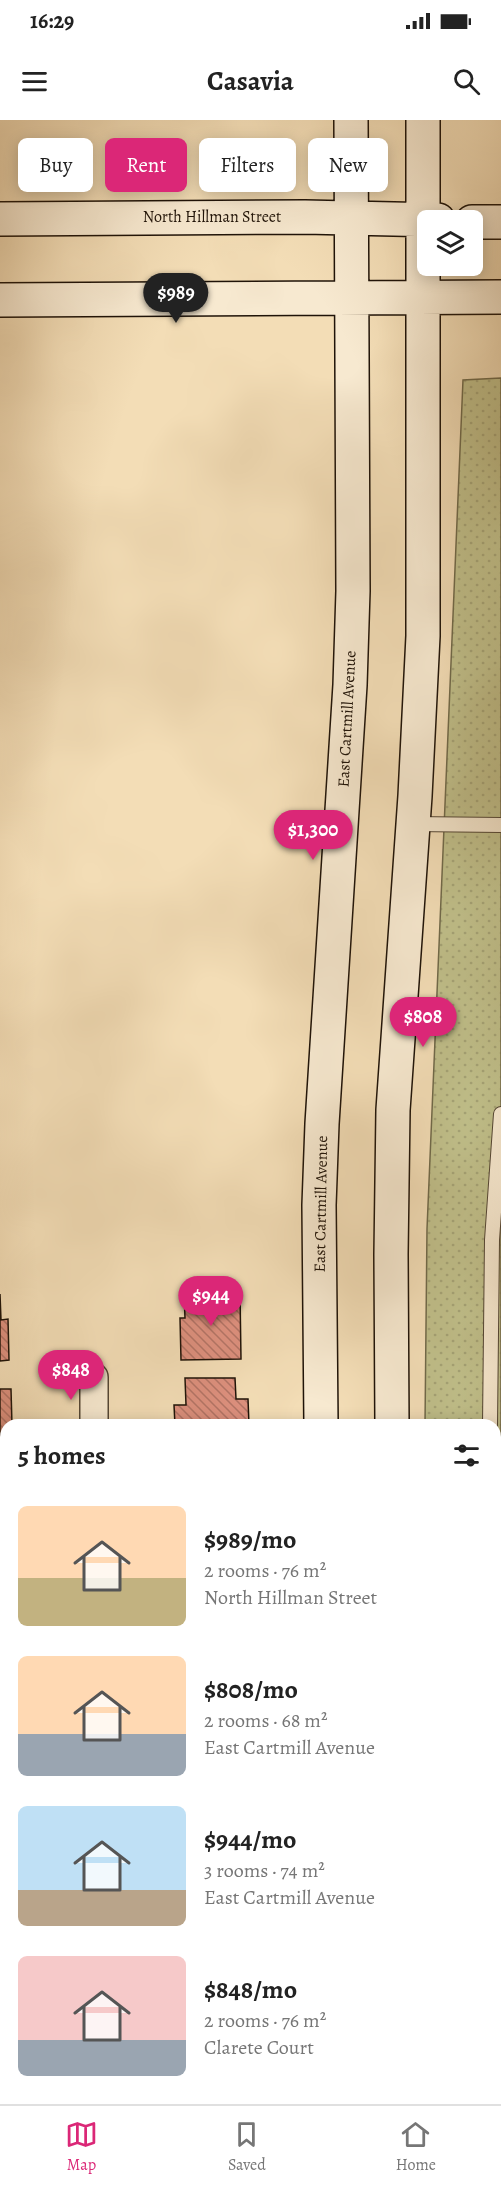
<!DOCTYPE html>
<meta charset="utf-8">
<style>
:root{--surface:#fff;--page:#f6f6f6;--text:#222;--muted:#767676;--line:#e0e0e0;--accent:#db2777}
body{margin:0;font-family:Alegreya,serif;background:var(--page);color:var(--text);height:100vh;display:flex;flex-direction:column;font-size:22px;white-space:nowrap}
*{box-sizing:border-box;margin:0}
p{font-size:20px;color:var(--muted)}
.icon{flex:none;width:33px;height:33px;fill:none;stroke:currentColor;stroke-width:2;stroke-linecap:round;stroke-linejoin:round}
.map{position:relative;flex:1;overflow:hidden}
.panel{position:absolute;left:0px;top:1299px;width:501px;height:686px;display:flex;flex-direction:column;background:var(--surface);border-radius:18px 18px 0 0;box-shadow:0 3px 15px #0003}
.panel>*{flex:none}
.top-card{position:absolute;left:18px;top:18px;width:465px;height:54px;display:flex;gap:12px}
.buttons{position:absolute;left:417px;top:90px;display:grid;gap:12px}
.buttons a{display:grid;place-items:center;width:66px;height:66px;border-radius:9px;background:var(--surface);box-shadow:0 3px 15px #0003;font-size:30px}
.price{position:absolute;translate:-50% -51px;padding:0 14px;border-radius:21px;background:var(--accent);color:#fff;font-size:20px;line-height:39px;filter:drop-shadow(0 2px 3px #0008)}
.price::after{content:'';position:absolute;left:50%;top:36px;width:18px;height:14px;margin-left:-9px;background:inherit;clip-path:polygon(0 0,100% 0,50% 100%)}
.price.current{background:#222;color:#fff}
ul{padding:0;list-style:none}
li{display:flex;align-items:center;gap:18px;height:150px;padding:0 18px}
li span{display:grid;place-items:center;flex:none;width:168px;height:120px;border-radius:9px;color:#555}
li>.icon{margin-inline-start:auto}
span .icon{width:72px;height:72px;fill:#fffc;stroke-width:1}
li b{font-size:26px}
h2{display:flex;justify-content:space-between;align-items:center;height:72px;padding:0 18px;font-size:26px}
.tag{padding:0 21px;border-radius:9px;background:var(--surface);box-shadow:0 3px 15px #0003;font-size:21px;line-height:54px}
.tag.current{background:var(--accent);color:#fff}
.status{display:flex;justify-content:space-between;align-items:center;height:42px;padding:0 30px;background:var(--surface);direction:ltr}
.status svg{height:16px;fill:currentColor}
header{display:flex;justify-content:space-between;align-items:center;height:78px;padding:0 18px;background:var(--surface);font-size:27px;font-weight:700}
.menu{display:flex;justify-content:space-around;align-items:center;height:84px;border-top:2px solid var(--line);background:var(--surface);font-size:16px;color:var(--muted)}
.menu a{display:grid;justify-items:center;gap:3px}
.menu .current{color:var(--accent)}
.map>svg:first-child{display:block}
.grass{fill:url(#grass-dots);stroke:#706949;stroke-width:1.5}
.building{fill:url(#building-back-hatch);stroke:#1f1308;stroke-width:1.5}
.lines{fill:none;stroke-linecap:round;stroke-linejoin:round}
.service-casing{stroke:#544634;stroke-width:16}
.minor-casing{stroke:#544634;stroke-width:30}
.secondary-casing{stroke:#1f1308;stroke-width:36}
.service{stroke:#f7e9d0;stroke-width:14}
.minor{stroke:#f7e9d0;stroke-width:27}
.secondary{stroke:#f7e9d0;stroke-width:33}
.labels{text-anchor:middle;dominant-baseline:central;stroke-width:4.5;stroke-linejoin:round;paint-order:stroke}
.street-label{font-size:16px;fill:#1f1308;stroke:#f7e9d0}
</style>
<div class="status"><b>16:29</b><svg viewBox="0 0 49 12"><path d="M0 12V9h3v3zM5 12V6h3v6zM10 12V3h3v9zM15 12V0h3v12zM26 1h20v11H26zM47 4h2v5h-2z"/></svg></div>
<header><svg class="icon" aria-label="menu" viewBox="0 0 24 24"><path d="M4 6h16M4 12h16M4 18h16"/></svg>Casavia<svg class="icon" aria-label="search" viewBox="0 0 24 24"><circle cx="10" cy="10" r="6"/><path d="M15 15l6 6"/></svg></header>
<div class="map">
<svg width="501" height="1984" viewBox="0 0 501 1984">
<defs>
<pattern id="grass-dots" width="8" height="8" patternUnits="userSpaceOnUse" patternTransform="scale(1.5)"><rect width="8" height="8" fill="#c0bf8a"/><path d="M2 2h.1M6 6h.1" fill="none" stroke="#a5a376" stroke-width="1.8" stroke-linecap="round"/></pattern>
<pattern id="building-back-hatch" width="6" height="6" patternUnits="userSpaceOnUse" patternTransform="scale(1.5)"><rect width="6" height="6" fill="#dd907e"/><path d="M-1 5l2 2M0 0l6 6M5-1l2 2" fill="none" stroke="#b37465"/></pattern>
</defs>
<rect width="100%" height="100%" fill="#f3ddb6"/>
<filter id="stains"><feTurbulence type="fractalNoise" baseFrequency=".00333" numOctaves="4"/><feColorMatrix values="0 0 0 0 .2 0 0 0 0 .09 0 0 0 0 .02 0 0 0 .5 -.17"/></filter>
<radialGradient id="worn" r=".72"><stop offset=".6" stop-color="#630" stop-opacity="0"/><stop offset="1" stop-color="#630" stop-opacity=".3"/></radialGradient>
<path class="grass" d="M501,258V1984H422V1979L495,1978V1305H425L427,1109L463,260Z"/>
<path class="building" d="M240,1172L241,1239L181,1240L180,1198H185L184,1173Z
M0,1174L1,1200L8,1199L9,1240L0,1241Z
M185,1258H235L236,1279H248L249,1305H175L174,1285H186Z
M0,1269H11L12,1305H6V1337H0Z
M0,1352H6V1420L0,1419Z
M0,1430H6V1496H0Z
M0,1518H6V1585H0Z
M0,1594H6V1662H0Z
M6,1787V1847L0,1846V1796H5Z
M0,1978H47V1984H0Z
M166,1978H239V1984H166Z"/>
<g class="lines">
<g class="service-casing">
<path id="service" d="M413,704L501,705
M490,1305L492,1120L501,994
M495,1576H501
M495,1809H501"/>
</g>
<g class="minor-casing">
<path id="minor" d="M94,1257V1305
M0,1720H6
M99,1978V1984"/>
</g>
<g class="secondary-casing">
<path id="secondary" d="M0,99L305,97L438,100
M472,102H501
M0,180L501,177
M321,1305L319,1085L322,1004L350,565L353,471L351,0
M392,1305L391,1134L393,990L415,676L423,516V0
M325,1978V1984
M397,1978V1984"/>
</g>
<use href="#service" class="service"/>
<use href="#minor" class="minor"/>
<use href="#secondary" class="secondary"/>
</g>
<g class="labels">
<g class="street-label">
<text x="212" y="97">North Hillman Street</text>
<text transform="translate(347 599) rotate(-87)">East Cartmill Avenue</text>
<text transform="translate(321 1084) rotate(-89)">East Cartmill Avenue</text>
</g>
</g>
<rect width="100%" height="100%" filter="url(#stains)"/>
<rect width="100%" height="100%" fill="url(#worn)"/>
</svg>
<div class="buttons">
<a><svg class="icon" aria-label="layers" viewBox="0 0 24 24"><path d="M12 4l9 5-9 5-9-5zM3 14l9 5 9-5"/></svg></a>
</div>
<b class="price current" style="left:176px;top:204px">$989</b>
<b class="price" style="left:313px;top:741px">$1,300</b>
<b class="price" style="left:423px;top:928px">$808</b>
<b class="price" style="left:211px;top:1207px">$944</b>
<b class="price" style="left:71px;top:1281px">$848</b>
<div class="top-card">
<a class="tag">Buy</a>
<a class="tag current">Rent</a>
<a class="tag">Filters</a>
<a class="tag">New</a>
</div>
<section class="panel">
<h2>5 homes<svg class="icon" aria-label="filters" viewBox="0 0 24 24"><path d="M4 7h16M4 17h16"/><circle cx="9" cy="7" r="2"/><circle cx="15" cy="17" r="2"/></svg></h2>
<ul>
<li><span style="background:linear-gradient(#ffd9b3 60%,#c2b280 0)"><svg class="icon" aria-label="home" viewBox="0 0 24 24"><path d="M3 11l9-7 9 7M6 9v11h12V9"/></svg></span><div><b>$989/mo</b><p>2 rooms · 76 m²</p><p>North Hillman Street</p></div></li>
<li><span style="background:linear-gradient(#ffd9b3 65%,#9aa5b1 0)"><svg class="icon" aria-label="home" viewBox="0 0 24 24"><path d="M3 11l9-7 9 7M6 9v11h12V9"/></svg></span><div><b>$808/mo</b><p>2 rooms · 68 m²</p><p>East Cartmill Avenue</p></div></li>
<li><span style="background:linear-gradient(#bfe0f5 70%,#b9a48a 0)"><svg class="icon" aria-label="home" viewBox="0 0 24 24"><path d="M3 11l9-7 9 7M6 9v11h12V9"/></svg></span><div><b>$944/mo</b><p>3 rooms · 74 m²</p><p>East Cartmill Avenue</p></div></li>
<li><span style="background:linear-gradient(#f6c9c9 70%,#9aa5b1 0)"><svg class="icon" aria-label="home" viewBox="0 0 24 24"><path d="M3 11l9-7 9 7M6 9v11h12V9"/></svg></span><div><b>$848/mo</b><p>2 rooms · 76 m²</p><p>Clarete Court</p></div></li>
</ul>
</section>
</div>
<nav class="menu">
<a class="current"><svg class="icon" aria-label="map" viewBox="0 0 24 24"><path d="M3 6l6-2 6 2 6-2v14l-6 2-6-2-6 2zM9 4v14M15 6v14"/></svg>Map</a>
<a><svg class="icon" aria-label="saved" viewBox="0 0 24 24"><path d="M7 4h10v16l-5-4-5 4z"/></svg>Saved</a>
<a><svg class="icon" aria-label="home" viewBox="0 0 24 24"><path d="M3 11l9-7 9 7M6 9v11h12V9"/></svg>Home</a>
</nav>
